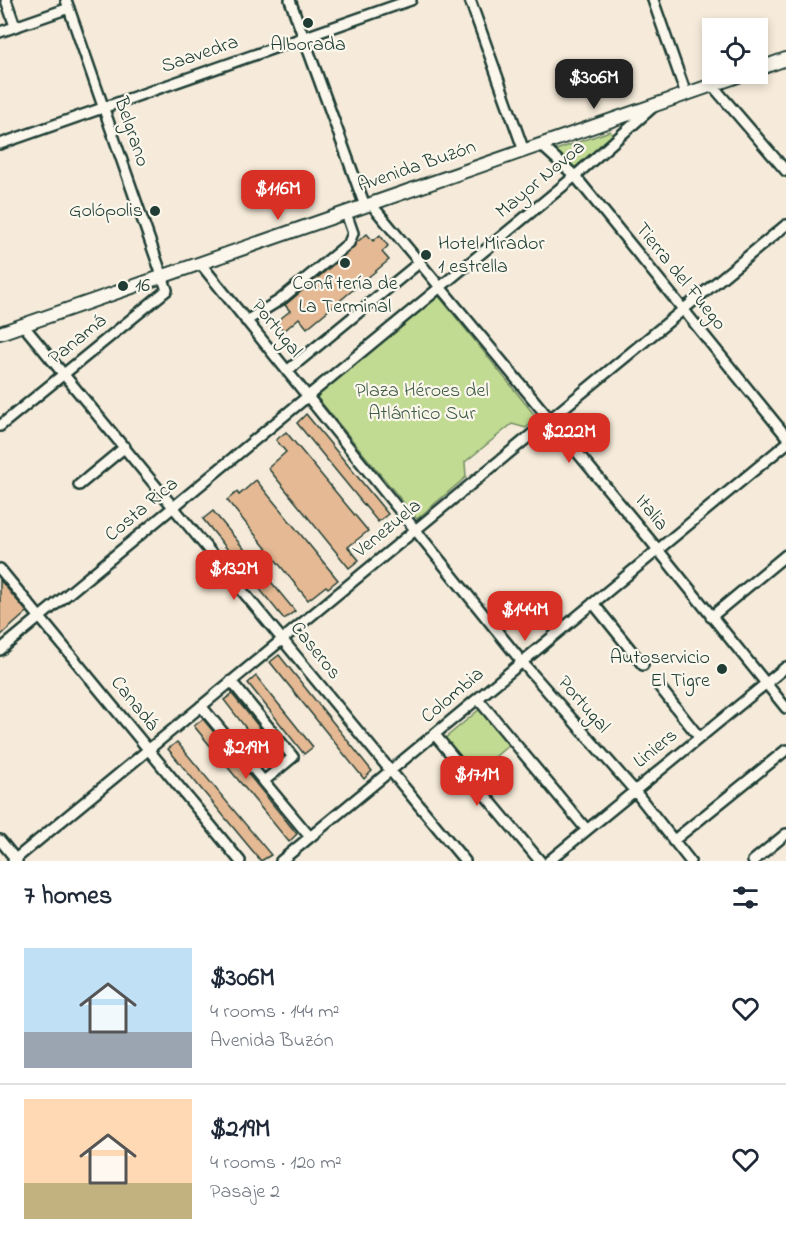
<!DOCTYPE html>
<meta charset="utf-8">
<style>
:root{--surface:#fff;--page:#f2f2f3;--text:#1f2937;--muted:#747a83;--line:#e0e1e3;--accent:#d93025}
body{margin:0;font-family:"Indie Flower",sans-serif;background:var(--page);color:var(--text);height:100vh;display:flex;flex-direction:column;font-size:22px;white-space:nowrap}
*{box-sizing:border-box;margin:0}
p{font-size:20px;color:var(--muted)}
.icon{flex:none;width:33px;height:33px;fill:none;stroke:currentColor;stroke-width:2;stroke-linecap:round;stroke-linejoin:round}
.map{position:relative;height:861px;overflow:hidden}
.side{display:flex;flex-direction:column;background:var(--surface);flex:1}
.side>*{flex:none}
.tools{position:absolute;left:702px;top:18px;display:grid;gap:12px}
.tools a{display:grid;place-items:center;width:66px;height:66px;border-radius:0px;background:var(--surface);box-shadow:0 3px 9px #0003;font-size:30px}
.price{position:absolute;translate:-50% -51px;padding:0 14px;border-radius:12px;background:var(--accent);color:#fff;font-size:20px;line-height:39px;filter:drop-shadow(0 2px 3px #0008)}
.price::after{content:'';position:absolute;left:50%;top:36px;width:18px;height:14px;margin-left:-9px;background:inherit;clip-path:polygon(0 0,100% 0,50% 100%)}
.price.on{background:#222;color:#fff}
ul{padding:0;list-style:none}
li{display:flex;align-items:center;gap:18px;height:150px;padding:0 24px}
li+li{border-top:2px solid var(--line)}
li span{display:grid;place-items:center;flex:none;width:168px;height:120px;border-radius:0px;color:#555}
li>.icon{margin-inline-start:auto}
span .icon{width:72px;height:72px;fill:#fffc;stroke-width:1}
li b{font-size:26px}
h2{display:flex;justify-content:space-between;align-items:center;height:72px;padding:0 24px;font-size:26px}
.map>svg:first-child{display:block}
.green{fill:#c2db92;stroke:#708c63;stroke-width:1.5}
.building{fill:#e4b994;stroke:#1f3d34;stroke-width:1.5}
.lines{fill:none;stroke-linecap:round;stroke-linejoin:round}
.minor-casing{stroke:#1f3d34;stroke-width:14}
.major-casing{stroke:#1f3d34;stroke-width:16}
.minor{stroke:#fbf7ec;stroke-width:9}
.major{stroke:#fbf7ec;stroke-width:12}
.poi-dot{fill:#1f3d34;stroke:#fbf7ec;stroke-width:2}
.labels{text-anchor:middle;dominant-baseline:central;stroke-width:4.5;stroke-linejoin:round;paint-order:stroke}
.poi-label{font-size:20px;fill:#1f3d34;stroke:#fbf7ec}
.street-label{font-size:20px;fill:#1f3d34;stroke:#fbf7ec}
.park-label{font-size:20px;fill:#405d47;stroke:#fbf7ec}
</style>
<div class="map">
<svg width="786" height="861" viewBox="0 0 786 861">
<rect width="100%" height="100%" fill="#f6ebda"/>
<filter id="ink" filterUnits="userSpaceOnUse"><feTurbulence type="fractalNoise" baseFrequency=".0167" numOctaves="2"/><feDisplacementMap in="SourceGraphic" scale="12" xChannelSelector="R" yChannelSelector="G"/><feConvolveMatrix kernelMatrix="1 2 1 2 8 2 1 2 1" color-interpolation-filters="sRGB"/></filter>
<g filter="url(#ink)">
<path class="green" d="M610,131L613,136L572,170L550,152Z
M438,295L537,418L526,428L512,424L465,462L466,477L417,519L316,396Z
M481,708L510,744L474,775L444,739Z"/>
<path class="building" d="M367,234L373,241L380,235L388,246L382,252L389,260L307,328L299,318L284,331L276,322L290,311L285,305L353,248L357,242Z
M306,414L388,514L378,522L297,423Z
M286,432L368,531L348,547L359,560L349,568L268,468L286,452L276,440Z
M256,480L338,580L328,588L326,586L308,600L227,500L237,492L239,495Z
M213,511L295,611L284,619L203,519Z
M0,580L27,612L0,636Z
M279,655L372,771L364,779L270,662Z
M256,676L313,747L304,754L248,683Z
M232,694L283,756L274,764L224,700Z
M203,719L297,834L289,842L194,726Z
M177,742L271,855L261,861L168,749Z"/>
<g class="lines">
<g class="minor-casing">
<path id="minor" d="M6,0L15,26
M290,0L365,206
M470,0L524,151
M653,0L686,94
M0,32L69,8
M712,85L786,171
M0,144L411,0
M541,145L575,176L786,436
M371,204L650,540L786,708
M200,263L522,662L634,790L690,861
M246,321L280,300L349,243L353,233L346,213
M23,325L465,861
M287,371L420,262
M0,426L167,290L66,0
M79,485L125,447
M0,569L240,861
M593,603L643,665
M711,617L786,555
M0,650L575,176L653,107
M231,681L293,757L264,781
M658,685L699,737
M478,699L587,830
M201,706L310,837
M435,735L540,861
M0,840L17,861
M673,841L786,750
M13,861L786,225
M281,861L786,444
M549,861L786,667
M753,861L786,834"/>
</g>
<g class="major-casing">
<path id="major" d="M758,69L786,59
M0,333L744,74"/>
</g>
<use href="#minor" class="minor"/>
<use href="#major" class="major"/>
</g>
</g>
<g class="poi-dot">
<circle cx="308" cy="23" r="6"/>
<circle cx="155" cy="211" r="6"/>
<circle cx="426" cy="255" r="6"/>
<circle cx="345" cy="263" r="6"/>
<circle cx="123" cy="286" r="6"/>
<circle cx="722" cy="669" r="6"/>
</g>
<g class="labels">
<g class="poi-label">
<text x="308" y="45">Alborada</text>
<text x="143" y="211" text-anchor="end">Golópolis</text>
<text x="438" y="244" text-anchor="start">Hotel Mirador<tspan x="438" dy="23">1 estrella</tspan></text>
<text x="345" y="284">Confitería de<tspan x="345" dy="23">La Terminal</tspan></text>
<text x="135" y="286" text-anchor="start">16</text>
<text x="710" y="658" text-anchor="end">Autoservicio<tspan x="710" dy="23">El Tigre</tspan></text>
</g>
<g class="street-label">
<text transform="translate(200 55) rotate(-19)">Saavedra</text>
<text transform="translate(131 132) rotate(71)">Belgrano</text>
<text transform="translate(417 167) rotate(-19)">Avenida Buzón</text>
<text transform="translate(541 180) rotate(-40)">Mayor Novoa</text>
<text transform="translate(680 277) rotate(51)">Tierra del Fuego</text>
<text transform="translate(276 329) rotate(51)">Portugal</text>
<text transform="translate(78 340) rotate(-39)">Panamá</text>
<text transform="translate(142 510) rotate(-40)">Costa Rica</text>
<text transform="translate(651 513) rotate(51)">Italia</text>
<text transform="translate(388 529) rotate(-39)">Venezuela</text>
<text transform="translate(315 651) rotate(51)">Caseros</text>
<text transform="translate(453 696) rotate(-40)">Colombia</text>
<text transform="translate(134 704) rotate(51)">Canadá</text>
<text transform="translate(583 705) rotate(49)">Portugal</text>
<text transform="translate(656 749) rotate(-39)">Liniers</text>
</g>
<g class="park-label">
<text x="422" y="391">Plaza Héroes del<tspan x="422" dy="23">Atlántico Sur</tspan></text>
</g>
</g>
</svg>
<div class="tools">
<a><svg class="icon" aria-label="locate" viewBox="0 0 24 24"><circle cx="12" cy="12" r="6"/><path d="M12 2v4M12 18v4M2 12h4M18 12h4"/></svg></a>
</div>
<b class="price on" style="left:594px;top:110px">$306M</b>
<b class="price" style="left:278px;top:221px">$116M</b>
<b class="price" style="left:569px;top:464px">$222M</b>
<b class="price" style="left:234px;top:601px">$132M</b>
<b class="price" style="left:525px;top:642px">$144M</b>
<b class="price" style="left:246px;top:780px">$219M</b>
<b class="price" style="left:477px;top:807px">$171M</b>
</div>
<section class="side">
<h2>7 homes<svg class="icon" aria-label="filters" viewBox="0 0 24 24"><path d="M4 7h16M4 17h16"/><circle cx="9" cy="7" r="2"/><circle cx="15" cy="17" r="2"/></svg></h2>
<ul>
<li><span style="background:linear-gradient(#bfe0f5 70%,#9aa5b1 0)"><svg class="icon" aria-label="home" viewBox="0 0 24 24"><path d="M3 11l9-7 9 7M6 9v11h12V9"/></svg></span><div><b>$306M</b><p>4 rooms · 144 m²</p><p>Avenida Buzón</p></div><svg class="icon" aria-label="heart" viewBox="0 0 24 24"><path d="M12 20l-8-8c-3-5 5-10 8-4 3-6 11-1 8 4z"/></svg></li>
<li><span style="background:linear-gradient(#ffd9b3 70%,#c2b280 0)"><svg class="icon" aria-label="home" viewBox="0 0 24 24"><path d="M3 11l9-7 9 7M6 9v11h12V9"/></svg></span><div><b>$219M</b><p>4 rooms · 120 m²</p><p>Pasaje 2</p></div><svg class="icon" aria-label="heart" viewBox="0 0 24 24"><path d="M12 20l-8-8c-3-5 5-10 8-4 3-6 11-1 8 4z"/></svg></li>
</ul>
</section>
